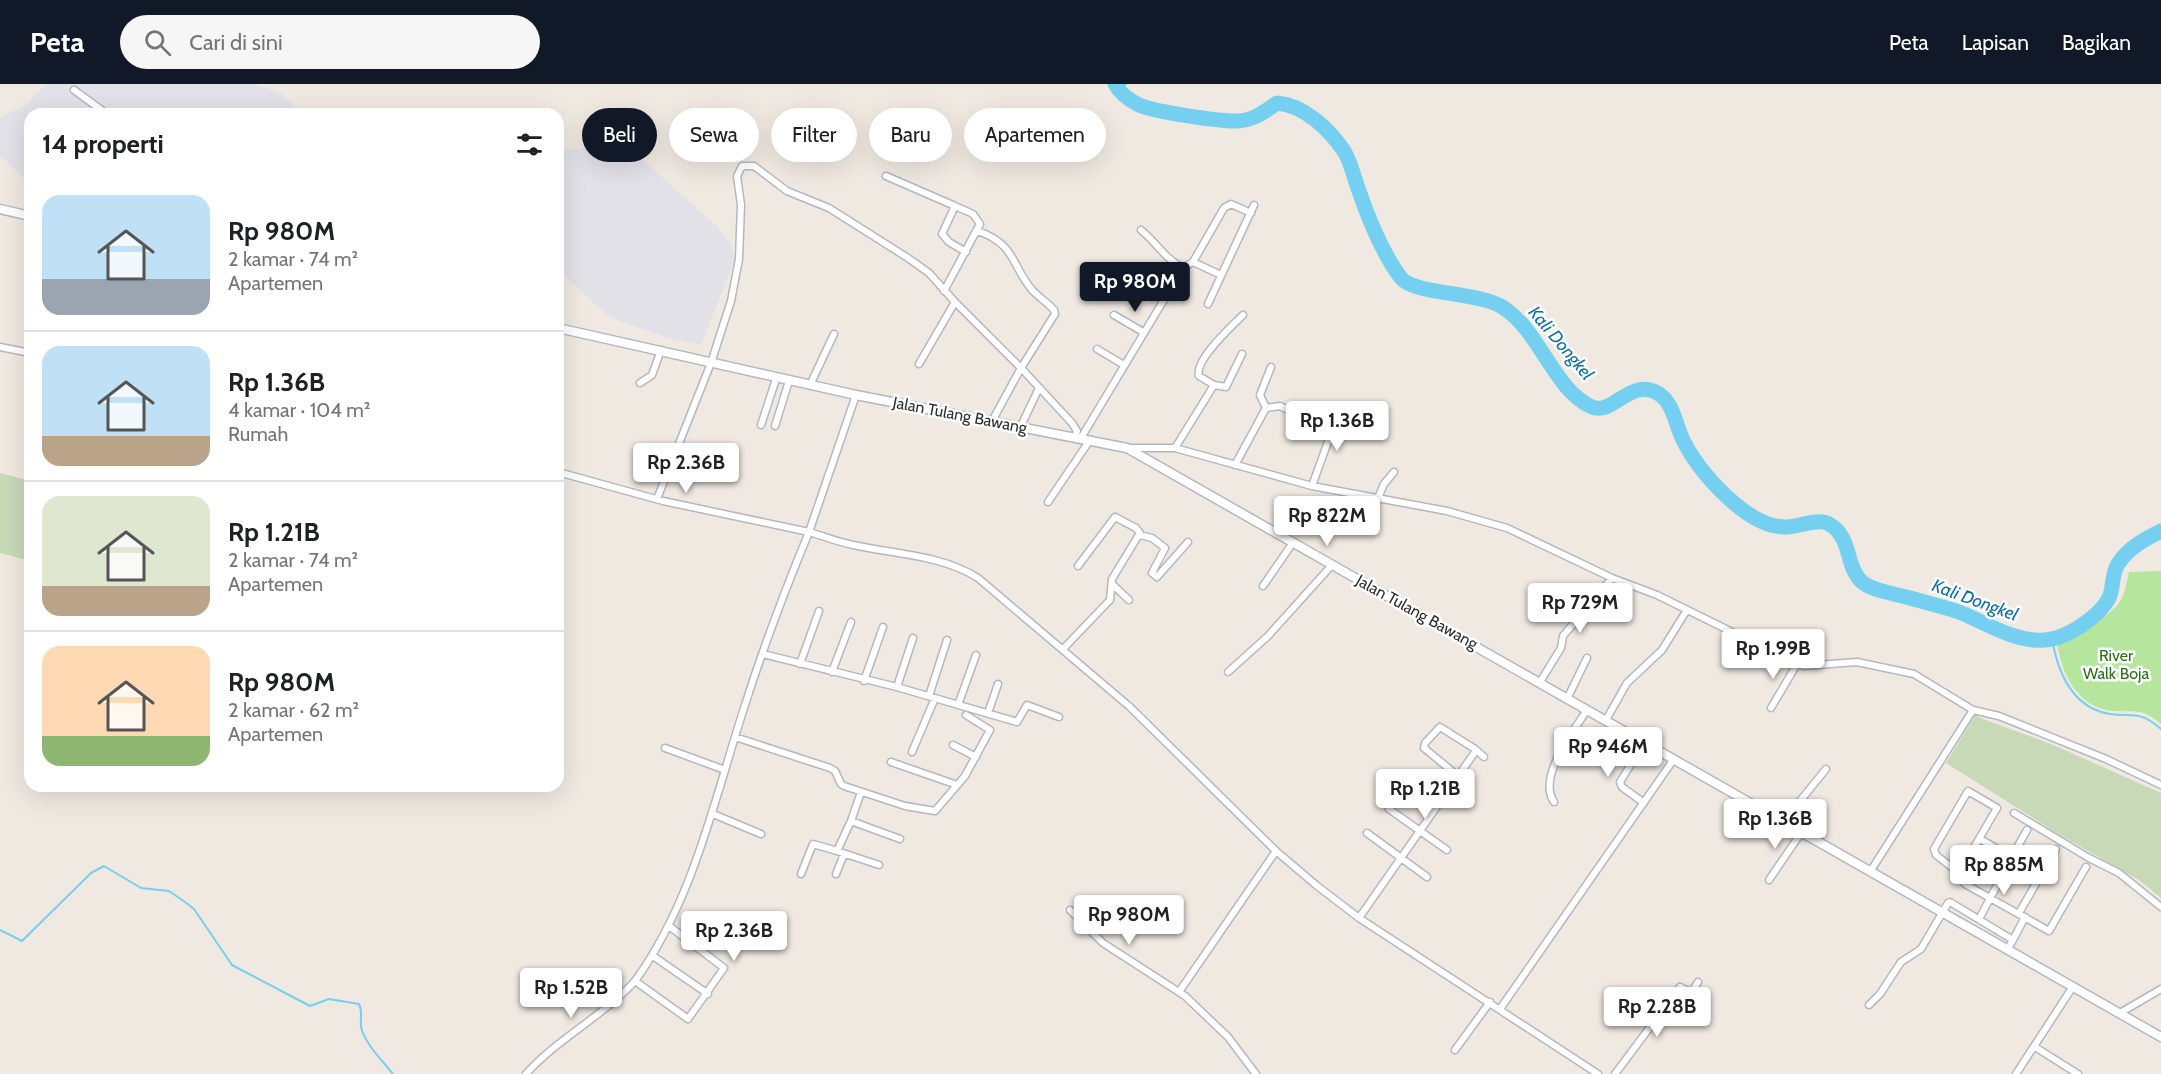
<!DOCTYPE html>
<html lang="id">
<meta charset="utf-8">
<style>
:root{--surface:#fff;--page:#f6f6f6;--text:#202124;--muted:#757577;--line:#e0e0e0;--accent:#111827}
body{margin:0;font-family:Cabin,sans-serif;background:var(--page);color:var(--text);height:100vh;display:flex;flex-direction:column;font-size:22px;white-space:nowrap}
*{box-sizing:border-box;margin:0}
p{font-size:20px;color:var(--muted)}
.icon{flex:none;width:33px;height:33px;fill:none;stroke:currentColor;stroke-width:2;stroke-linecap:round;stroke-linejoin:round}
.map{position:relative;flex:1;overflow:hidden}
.drawer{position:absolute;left:24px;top:24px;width:540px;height:684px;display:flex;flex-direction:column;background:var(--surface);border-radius:18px;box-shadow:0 6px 24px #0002}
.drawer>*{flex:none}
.guide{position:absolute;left:582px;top:24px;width:570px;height:54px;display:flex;gap:12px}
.price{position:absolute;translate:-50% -51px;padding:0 14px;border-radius:6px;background:#fff;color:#222;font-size:20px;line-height:39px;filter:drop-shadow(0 2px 3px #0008)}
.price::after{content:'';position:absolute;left:50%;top:36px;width:18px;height:14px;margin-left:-9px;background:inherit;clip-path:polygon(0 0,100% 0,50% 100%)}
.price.current{background:var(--accent);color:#fff}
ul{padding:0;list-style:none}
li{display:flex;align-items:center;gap:18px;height:150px;padding:0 18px}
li+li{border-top:2px solid var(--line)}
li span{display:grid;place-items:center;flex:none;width:168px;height:120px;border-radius:18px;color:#555}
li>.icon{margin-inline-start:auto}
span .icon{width:72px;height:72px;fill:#fffc;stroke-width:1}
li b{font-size:26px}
h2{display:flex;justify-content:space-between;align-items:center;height:72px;padding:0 18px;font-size:26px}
.tag{padding:0 21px;border-radius:27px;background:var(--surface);box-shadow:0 6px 24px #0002;font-size:21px;line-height:54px}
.tag.current{background:var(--accent);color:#fff}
header{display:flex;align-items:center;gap:36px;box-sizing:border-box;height:84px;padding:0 30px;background:var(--accent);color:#fff}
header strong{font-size:28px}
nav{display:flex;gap:33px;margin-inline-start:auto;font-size:21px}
.search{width:420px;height:54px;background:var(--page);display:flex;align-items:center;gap:15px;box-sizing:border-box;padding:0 21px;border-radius:33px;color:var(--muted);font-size:22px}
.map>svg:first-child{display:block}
.industrial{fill:#e3e1e8}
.green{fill:#b6e59e}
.cemetery{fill:#c8d9b8}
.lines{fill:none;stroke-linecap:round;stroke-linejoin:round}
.stream{stroke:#75cff0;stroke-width:2}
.river{stroke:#75cff0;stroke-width:15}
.minor-casing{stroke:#b4b7c1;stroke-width:9}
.tertiary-casing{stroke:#b4b7c1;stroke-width:11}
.minor{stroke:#fff;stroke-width:6}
.tertiary{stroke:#fff;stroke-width:8}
.labels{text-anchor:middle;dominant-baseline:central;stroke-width:5;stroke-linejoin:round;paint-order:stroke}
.street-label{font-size:16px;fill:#2e2e2e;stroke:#fff}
.park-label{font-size:16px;fill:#2c6e1b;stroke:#fff}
.water-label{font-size:18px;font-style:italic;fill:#0d6fa3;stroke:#fff}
</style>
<header>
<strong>Peta</strong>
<div class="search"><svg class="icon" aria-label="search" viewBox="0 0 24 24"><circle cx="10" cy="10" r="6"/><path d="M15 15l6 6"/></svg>Cari di sini</div>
<nav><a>Peta</a><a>Lapisan</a><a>Bagikan</a></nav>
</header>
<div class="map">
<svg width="2161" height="990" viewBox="0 0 2161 990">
<rect width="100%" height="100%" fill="#efe9e1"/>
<path class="industrial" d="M46,0H254L283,10L299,30H30V101L0,71V33L23,23Z
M625,59L718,144L731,160L735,175L701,261L668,254L615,235L606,230L558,186V67Z"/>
<path class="green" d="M2161,487V640C2142,624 2137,628 2114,627C2078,625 2061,589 2057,558C2075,551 2111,533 2121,516C2125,508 2127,497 2129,488Z"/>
<path class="cemetery" d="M0,389L30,397V477L0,469Z
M1975,632L2051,660L2161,709V814L2139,796L2060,751L1946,679Z"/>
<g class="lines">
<path class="stream" d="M1117,4L1126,0
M2052,555C2058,589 2072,624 2110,630C2135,633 2139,626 2161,645
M0,846L22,857L91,789L104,782L141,804L169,807L185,818L194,825L232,881L310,922L329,915L359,920C363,928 360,934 361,943C365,960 382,976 393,990"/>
<path class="river" d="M1115,0C1120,10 1129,16 1139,21C1156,28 1216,37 1236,37C1252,37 1265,28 1277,19C1304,21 1329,45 1344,67C1351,78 1354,94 1359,107C1369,136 1382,169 1401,194C1415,211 1478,207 1504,224C1541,249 1554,306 1592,323C1613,332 1631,292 1659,310C1674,319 1676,344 1684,358C1695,380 1715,403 1734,419C1749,432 1768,444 1788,443C1801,442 1817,434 1829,440C1852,453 1845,481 1861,497C1871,507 1893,509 1906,513C1924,518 1942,522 1959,528C1985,538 2015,559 2045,556C2066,555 2099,533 2109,514C2114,503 2111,491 2118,480C2128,464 2145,455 2161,447"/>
<g class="minor-casing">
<path id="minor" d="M74,6L107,30
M886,92L955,122L942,150L949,158L966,168
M1141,146C1157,159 1164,174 1183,184
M978,147C1017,161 1011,182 1033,207C1040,214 1048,219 1054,226L1055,230L1021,284L1072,339L1077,347L1075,354
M1193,178L1224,124L1231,120L1251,129
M1141,202L1163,216
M944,207L980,140L973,130L955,122
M1208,220L1254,121
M1114,231L1143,248
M0,263L30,269
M1097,265L1124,281
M919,280L955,218L1021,284L991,339
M640,299L652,291L661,266
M810,301L834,250
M1214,301L1226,303L1242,270
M856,311L809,448C823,452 838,458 853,461C894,470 942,471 978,494L1130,623L1276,767L1316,801L1359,834L1598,990
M1266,324L1260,311L1271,283
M761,341L776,295
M775,342L789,297
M1020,344L1039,304
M1081,354L1183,184L1193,178L1221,191
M1128,364H1175L1312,402L1447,427L1507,444L1612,494L1657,511L1797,580L1804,582L1857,578L1914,590L1973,626L1999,632L2106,675L2161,701
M1175,364L1214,301L1199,292C1194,276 1232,242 1243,231
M1235,381L1266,324L1280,322L1296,330
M558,388L663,417L809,448C785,506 763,564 744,624C714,717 693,817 635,897L688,935L724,884L669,842
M1312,402L1330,352L1345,325
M1378,414L1384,400L1394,388
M657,415L711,279L731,217L739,175L741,121L737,92L742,82H754L787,107L829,124L908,174L929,189L955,218
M1048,418L1090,356
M1140,451L1152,454L1165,464L1152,489L1157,493L1188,458
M1112,500L1129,516
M1263,502L1292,460
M1063,565L1110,516L1112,495L1140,449L1136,444L1115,433L1078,482
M763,570L897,603L1017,638L1027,621L1059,633
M800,580L819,527
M832,588L851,538
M1228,588L1268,552L1332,481
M864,597L883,543
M1540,598L1561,564L1563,552L1612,494
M897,603L913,554
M929,612L947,556
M1567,615L1587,574
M958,621L976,571
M1771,624L1797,580
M988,629L998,600
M1606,636L1627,599L1662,566L1687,526
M735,653L830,684L835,687L841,700L844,702L905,722L935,727L965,692L990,646L966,631
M953,661L976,673
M665,664L725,686
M1475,665L1484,673
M912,668L935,614
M891,678L957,701
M1419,704L1440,719
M861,708L851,737L900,755
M1554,718C1537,693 1573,648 1587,626
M1644,719L1622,703L1620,698L1644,659
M1389,725L1447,766
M2014,729L2089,774L2119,789L2161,823
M713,730L761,750
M851,737L837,767L879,781
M1783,738L1826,685
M1367,749L1427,793
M1980,755L2008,771
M2014,769L2027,746
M2016,775L2041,790
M1870,788L1973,626
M1959,789L1997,724L1968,707L1934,765L1936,771L1959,789L1965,800L2049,847L2086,783
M801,790L813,760L837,767
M836,790L844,770
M1769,796L1801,749
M1070,826L1103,859L1185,912L1228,953L1256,990
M2019,829L2056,765
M1359,834L1475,668V665L1440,643L1425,659L1424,664L1458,692
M1979,835L2010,777L2016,775L2014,769L2008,771L2010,777
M2013,856L2025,833
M653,872L708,910
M1179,908L1276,767
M1869,921L1880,910L1901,878L1921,865L1948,819L1950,818L2013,856L2007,866
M1500,925L1674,675
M2120,929L2161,905
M2035,963L2078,990
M1455,966L1490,918
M526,990C558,954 602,933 635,897
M1615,990L1680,903L1691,909L1698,898
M2016,990L2072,904"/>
</g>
<g class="tertiary-casing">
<path id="tertiary" d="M0,125L30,132
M558,244L856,311L1127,364L2161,953"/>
</g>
<use href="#minor" class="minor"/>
<use href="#tertiary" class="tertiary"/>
</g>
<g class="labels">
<g class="street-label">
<text transform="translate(960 331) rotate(11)">Jalan Tulang Bawang</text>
<text transform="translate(1417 528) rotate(29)">Jalan Tulang Bawang</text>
</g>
<g class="park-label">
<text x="2116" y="571">River<tspan x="2116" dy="18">Walk Boja</tspan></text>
</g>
<g class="water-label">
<text transform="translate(1561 259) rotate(50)">Kali Dongkel</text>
<text transform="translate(1975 516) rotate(20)">Kali Dongkel</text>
</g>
</g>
</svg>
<b class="price current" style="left:1135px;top:229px">Rp 980M</b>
<b class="price" style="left:1337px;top:368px">Rp 1.36B</b>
<b class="price" style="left:686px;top:410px">Rp 2.36B</b>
<b class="price" style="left:1327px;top:463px">Rp 822M</b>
<b class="price" style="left:1580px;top:550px">Rp 729M</b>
<b class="price" style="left:1773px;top:596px">Rp 1.99B</b>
<b class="price" style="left:1608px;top:694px">Rp 946M</b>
<b class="price" style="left:1425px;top:736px">Rp 1.21B</b>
<b class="price" style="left:1775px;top:766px">Rp 1.36B</b>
<b class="price" style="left:2004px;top:812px">Rp 885M</b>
<b class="price" style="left:1129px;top:862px">Rp 980M</b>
<b class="price" style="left:734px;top:878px">Rp 2.36B</b>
<b class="price" style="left:571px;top:935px">Rp 1.52B</b>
<b class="price" style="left:1657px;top:954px">Rp 2.28B</b>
<div class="guide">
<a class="tag current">Beli</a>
<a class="tag">Sewa</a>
<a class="tag">Filter</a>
<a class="tag">Baru</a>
<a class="tag">Apartemen</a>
</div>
<section class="drawer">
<h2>14 properti<svg class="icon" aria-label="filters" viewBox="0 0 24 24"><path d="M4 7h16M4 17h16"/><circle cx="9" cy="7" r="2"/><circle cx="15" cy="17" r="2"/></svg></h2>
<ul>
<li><span style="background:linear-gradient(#bfe0f5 70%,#9aa5b1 0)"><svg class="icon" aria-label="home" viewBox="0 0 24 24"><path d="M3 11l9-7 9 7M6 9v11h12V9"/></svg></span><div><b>Rp 980M</b><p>2 kamar · 74 m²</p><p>Apartemen</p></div></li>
<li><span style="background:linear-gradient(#bfe0f5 75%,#b9a48a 0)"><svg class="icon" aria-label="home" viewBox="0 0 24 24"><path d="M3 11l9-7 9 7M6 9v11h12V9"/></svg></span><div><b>Rp 1.36B</b><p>4 kamar · 104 m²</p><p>Rumah</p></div></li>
<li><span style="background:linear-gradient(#dfe7d0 75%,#b9a48a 0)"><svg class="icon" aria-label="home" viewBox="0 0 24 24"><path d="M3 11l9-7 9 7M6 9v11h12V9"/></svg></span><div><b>Rp 1.21B</b><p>2 kamar · 74 m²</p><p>Apartemen</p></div></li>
<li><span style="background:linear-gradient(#ffd9b3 75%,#8fb573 0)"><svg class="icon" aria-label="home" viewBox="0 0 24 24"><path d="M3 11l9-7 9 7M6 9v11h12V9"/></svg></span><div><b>Rp 980M</b><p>2 kamar · 62 m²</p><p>Apartemen</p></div></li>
</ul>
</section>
</div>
